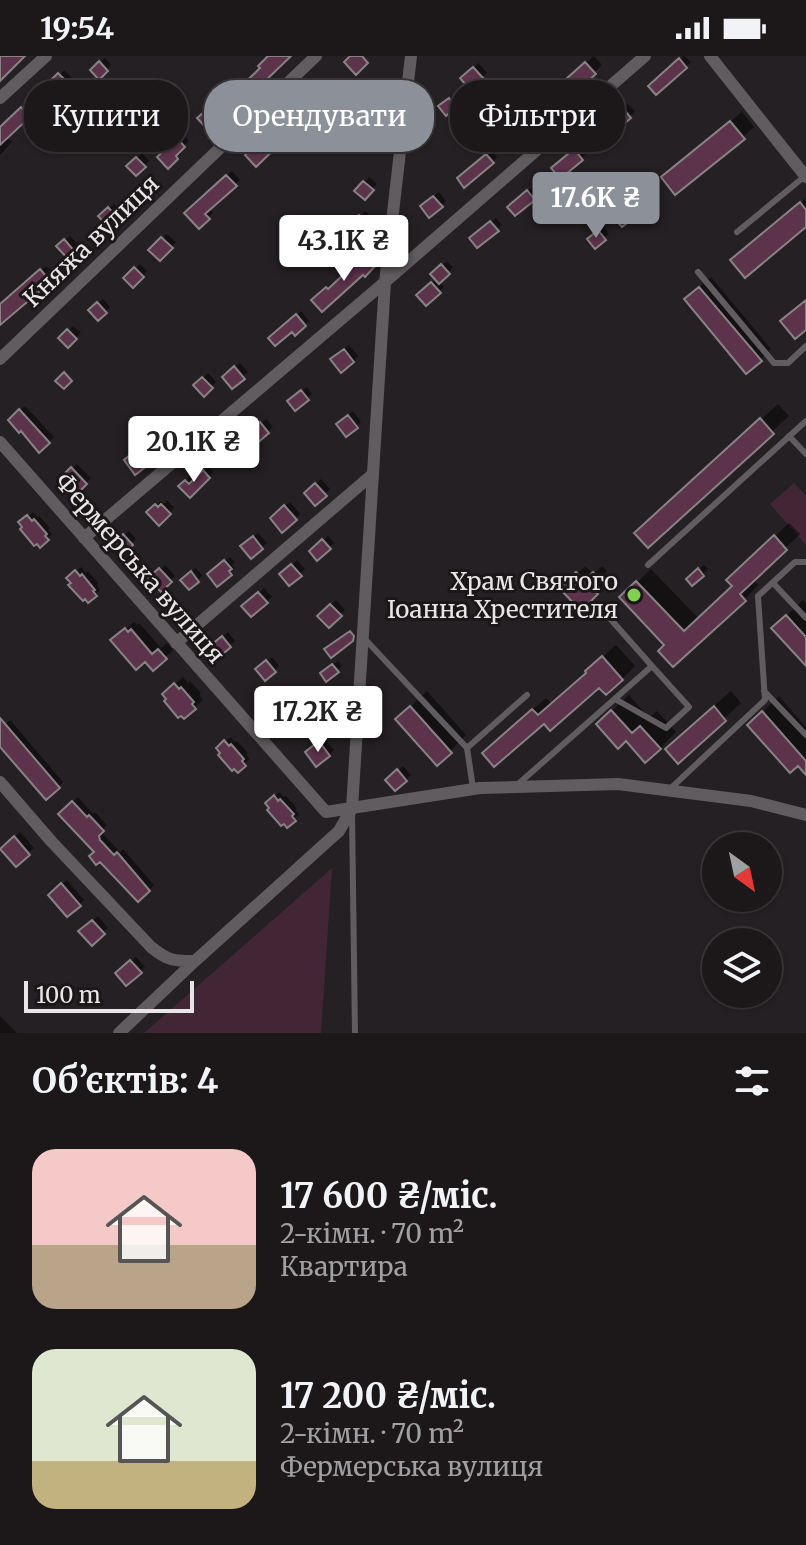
<!DOCTYPE html>
<html lang="uk">
<meta charset="utf-8">
<style>
:root{--surface:#1c181a;--page:#252123;--text:#f1f3f6;--muted:#a0a0a2;--line:#3a3739;--accent:#8c9099}
body{margin:0;font-family:Merriweather,serif;background:var(--page);color:var(--text);height:100vh;display:flex;flex-direction:column;font-size:30px;white-space:nowrap}
*{box-sizing:border-box;margin:0}
p{font-size:26px;color:var(--muted)}
.icon{flex:none;width:44px;height:44px;fill:none;stroke:currentColor;stroke-width:2;stroke-linecap:round;stroke-linejoin:round}
.map{position:relative;height:977px;overflow:hidden}
.drawer{display:flex;flex-direction:column;background:var(--surface);flex:1}
.drawer>*{flex:none}
.guide{position:absolute;left:24px;top:24px;width:758px;height:72px;display:flex;gap:16px}
.needle{width:52px;rotate:147deg}
.buttons{position:absolute;left:702px;top:776px;display:grid;gap:16px}
.buttons a{display:grid;place-items:center;width:80px;height:80px;border-radius:50%;background:var(--surface);box-shadow:0 2px 6px #0004,0 0 0 2px var(--line);font-size:40px}
.scale{position:absolute;left:24px;bottom:20px;width:170px;box-sizing:border-box;padding-left:8px;border:4px solid #e8e5e7;border-top:0;font-size:22px;line-height:28px;white-space:nowrap;color:#e8e5e7;-webkit-text-stroke:6px #1b1719;paint-order:stroke}
.price{position:absolute;translate:-50% -68px;padding:0 18px;border-radius:8px;background:#fff;color:#222;font-size:26px;line-height:52px;filter:drop-shadow(0 2px 4px #0008)}
.price::after{content:'';position:absolute;left:50%;top:48px;width:24px;height:18px;margin-left:-12px;background:inherit;clip-path:polygon(0 0,100% 0,50% 100%)}
.price.selected{background:var(--accent);color:#fff}
ul{padding:0;list-style:none}
li{display:flex;align-items:center;gap:24px;height:200px;padding:0 32px}
li span{display:grid;place-items:center;flex:none;width:224px;height:160px;border-radius:24px;color:#555}
li>.icon{margin-inline-start:auto}
span .icon{width:96px;height:96px;fill:#fffc;stroke-width:1}
li b{font-size:34px}
h2{display:flex;justify-content:space-between;align-items:center;height:96px;padding:0 32px;font-size:34px}
.chip{padding:0 28px;border-radius:32px;background:var(--surface);box-shadow:0 2px 6px #0004,0 0 0 2px var(--line);font-size:28px;line-height:72px}
.chip.selected{background:var(--accent);color:#fff}
.status{display:flex;justify-content:space-between;align-items:center;height:56px;padding:0 40px;background:var(--surface);direction:ltr}
.status svg{height:22px;fill:currentColor}
.map>svg:first-child{display:block}
.green{fill:#422636}
.shadow{fill:#0007}
.building{fill:#5d334c;stroke:#878284;stroke-width:2}
.lines{fill:none;stroke-linecap:round;stroke-linejoin:round}
.service{stroke:#615c5f;stroke-width:6}
.minor{stroke:#615c5f;stroke-width:12}
.poi-dot{fill:#82d04f;stroke:#1b1719;stroke-width:3}
.labels{text-anchor:middle;dominant-baseline:central;stroke-width:6;stroke-linejoin:round;paint-order:stroke}
.street-label{font-size:24px;fill:#e8e5e7;stroke:#1b1719}
.poi-label{font-size:24px;fill:#e8e5e7;stroke:#1b1719;text-anchor:end}
</style>
<div class="status"><b>19:54</b><svg viewBox="0 0 49 12"><path d="M0 12V9h3v3zM5 12V6h3v6zM10 12V3h3v9zM15 12V0h3v12zM26 1h20v11H26zM47 4h2v5h-2z"/></svg></div>
<div class="map">
<svg width="806" height="977" viewBox="0 0 806 977">
<rect width="100%" height="100%" fill="#252023"/>
<path class="green" d="M794,427L806,440V489L770,448Z
M332,812L321,977H144Z"/>
<path class="shadow" d="M594,0L602,9L567,41V24Z
M684,0L691,6L656,37L655,25Z
M105,2L111,9L99,21L92,14Z
M479,7L487,17L471,32L462,22Z
M64,14L72,22L58,35L51,27Z
M353,25L368,41L352,56L338,40Z
M323,30L331,38L315,52L308,45Z
M455,38L460,45L446,57L441,51Z
M27,48L33,54L6,80L12,86L0,99V79L9,65Z
M628,48L635,56L603,83L601,70Z
M542,49L549,57L516,85L514,72Z
M742,56L754,71L743,81L674,111Z
M280,70L284,74L286,72L289,76L256,108L248,99Z
M183,79L189,85L179,94L182,97L168,110L159,101Z
M580,90L586,98L581,103L559,108Z
M492,95L497,101L493,106L464,118Z
M142,97L149,105L136,117L129,110Z
M232,115L240,124L209,152L213,157L199,170L187,157Z
M369,121L377,128L365,141L357,135Z
M533,131L538,137L515,157V146Z
M439,136L446,145L441,150L427,146Z
M806,142V169L744,194Z
M637,145L642,152L637,156L621,157Z
M114,148L123,158L110,171L101,160Z
M365,155L376,165L363,179L352,170Z
M496,162L502,169L497,174L476,178Z
M604,171L609,178L604,182L595,178Z
M167,178L176,186L160,203L151,194Z
M70,180L80,191L69,201L59,190Z
M372,194L380,202L365,218L363,216L314,244L332,227L334,230L351,216Z
M447,205L453,212L439,225L444,231L427,248L419,239L437,223L432,219Z
M140,208L147,215L133,230L126,222Z
M46,210L50,214L45,219L49,224L0,266V249Z
M711,221L771,293L760,304L697,233Z
M103,243L110,251L98,262L91,254Z
M301,255L309,265L295,277L292,273L271,282Z
M73,270L81,277L68,289L61,282Z
M349,289L358,300L353,305L338,298Z
M240,307L248,316L233,330L224,321Z
M208,317L216,326L204,338L195,330Z
M307,331L312,338L307,343L295,340Z
M778,348L789,360L648,489L653,461Z
M25,350L54,381L49,386L21,372L10,364Z
M353,355L361,366L356,370L343,363Z
M171,362L177,368L174,371L179,376L163,390L157,374Z
M266,363L273,371L253,388L255,391L250,396L230,395Z
M142,391L151,403L146,407L132,399Z
M77,408L91,422L77,435L63,421Z
M209,411L213,416L190,439L181,430L191,420L195,425Z
M321,423L330,433L315,447L307,437Z
M167,444L174,452L159,467L149,456L161,445L164,448Z
M290,446L300,458L283,474L272,462Z
M33,456L37,461L39,460L50,472L48,474L52,478L40,489L21,467Z
M789,467L800,478L753,523L758,529L745,543L667,589L622,541L651,513L699,563L734,530L743,510Z
M129,475L136,483L125,494L118,486Z
M258,477L267,487L251,501L247,486Z
M328,480L334,487L318,502L311,495Z
M230,501L235,506L232,509L235,512L230,517L214,514Z
M297,504L305,513L290,528L282,519Z
M165,509L175,520L161,533L151,522Z
M704,509L708,513L693,528L688,523Z
M585,510L593,518L602,510L607,515L599,524L604,529L581,552L562,532Z
M81,511L86,517L88,515L98,527L97,529L100,534L89,544L69,522Z
M196,512L202,519L198,524L188,519Z
M264,532L272,541L251,559L249,545Z
M336,544L345,554L329,569L320,560Z
M803,544L806,547V607L774,572Z
M134,566L137,569L139,567L161,592L167,587L173,594L165,601L145,604L121,577Z
M228,576L235,585L219,598L217,585Z
M616,589L635,610L622,623L600,629L544,665L497,685L546,642L552,648Z
M272,601L279,610L274,615L263,608Z
M338,605L342,610L337,615L327,613Z
M183,621L188,627L190,625L201,637L199,639L203,644L184,660L173,630Z
M292,632L296,639L288,644L284,637Z
M427,635L466,679L450,695L398,663Z
M731,635L741,647L678,705L683,677Z
M629,639L649,662L657,655L676,676L660,692L626,682L598,668Z
M779,640L806,671V716L750,669Z
M322,647L332,659L328,664L305,661Z
M10,664L63,726L46,742L0,691V673Z
M230,681L235,686L237,685L248,697L246,699L250,703L238,714L218,692Z
M324,682L334,694L329,699L312,691Z
M403,710L411,719L395,733L388,724Z
M279,736L284,741L286,740L297,752L295,754L299,758L287,769L268,747Z
M78,741L93,758L95,756L107,769L102,774L104,779L120,796L123,793L154,829L138,843L60,758Z
M20,776L34,792L16,808L2,792Z
M67,824L84,844L67,859L50,839Z
M98,860L108,872L92,887L81,875Z
M136,901L145,911L127,927L123,912Z
M0,960L17,977H0Z"/>
<path class="building" d="M0,0H25L0,25Z
M268,0H291L262,28L265,30L251,43L249,41L209,75L197,62L214,47L217,50L235,36L260,12L258,10Z
M350,0H362L368,7L356,19L344,6Z
M679,2L687,12L656,39L648,30Z
M99,5L108,15L99,24L90,14Z
M585,6L596,18L567,44L556,32Z
M473,11L484,23L471,35L460,22Z
M58,17L69,28L58,37L48,27Z
M347,29L365,47L352,58L335,40Z
M317,33L327,44L315,55L305,45Z
M449,42L456,51L446,60L438,50Z
M21,51L30,61L0,89V71Z
M622,51L631,62L603,86L594,75Z
M536,52L545,63L515,88L506,77Z
M730,65L745,83L675,139L661,121Z
M274,73L278,77L280,75L286,82L256,111L245,99Z
M177,82L185,91L176,100L178,103L168,113L157,101Z
M574,93L583,104L560,123L551,112Z
M486,98L494,107L464,132L457,122Z
M136,101L146,111L136,120L126,110Z
M226,119L237,130L205,158L210,163L199,173L184,157Z
M363,125L374,134L365,144L354,135Z
M527,134L535,144L515,160L507,151Z
M433,140L443,151L429,162L420,150Z
M800,146L806,154V171L745,222L730,204Z
M631,148L639,158L622,171L614,162Z
M108,151L120,165L110,173L98,160Z
M359,159L373,171L363,182L349,170Z
M490,165L499,175L477,192L469,182Z
M598,174L606,184L595,193L587,183Z
M161,181L173,192L160,205L148,194Z
M64,183L76,197L69,204L56,190Z
M365,197L377,208L365,221L363,219L322,256L311,244L326,231L328,233L344,218L345,219Z
M441,208L450,218L439,228L430,218Z
M134,211L144,221L133,232L123,222Z
M40,213L46,220L41,225L46,230L0,269V248Z
M431,226L441,237L426,250L416,239Z
M699,231L762,305L746,318L684,243Z
M806,244V274L795,283L780,265Z
M97,246L107,257L98,265L88,254Z
M296,258L306,270L295,280L292,276L275,290L268,282Z
M67,273L77,283L68,292L58,282Z
M344,293L354,306L341,317L330,303Z
M234,310L245,323L232,333L222,321Z
M64,316L72,325L64,333L55,325Z
M202,321L213,332L204,341L193,329Z
M301,334L309,344L295,355L287,345Z
M19,353L50,387L39,397L21,375L19,377L8,364Z
M348,359L358,372L346,381L336,368Z
M760,362L774,378L648,492L634,477Z
M165,365L173,375L171,377L175,382L162,393L150,378Z
M260,366L269,377L249,394L252,397L239,408L228,395Z
M136,394L148,409L135,419L124,404Z
M71,411L87,428L77,438L61,421Z
M203,414L210,422L190,442L178,430L185,424L189,428Z
M315,427L327,440L315,450L304,437Z
M155,448L158,451L161,448L171,458L159,470L146,456Z
M284,449L297,464L282,477L270,462Z
M27,459L32,465L34,463L47,478L45,480L49,484L40,492L37,488L34,490L20,473L22,471L18,466Z
M123,478L133,489L125,497L115,486Z
M774,479L787,494L740,538L746,545L673,611L658,595L664,589L619,541L636,525L684,575L732,530L726,524Z
M253,480L263,493L251,503L240,490Z
M322,483L331,493L317,505L309,495Z
M224,504L232,513L229,515L232,519L217,531L207,518Z
M291,508L302,520L289,530L279,518Z
M159,512L172,526L161,536L148,522Z
M698,512L704,520L692,530L686,523Z
M75,514L80,520L82,518L95,534L93,535L97,540L88,547L85,543L83,545L68,529L71,527L66,522Z
M191,515L199,526L189,534L180,524Z
M576,516L584,524L593,516L601,524L592,533L598,538L581,555L559,532Z
M258,536L268,547L251,561L241,550Z
M330,548L342,560L329,572L317,560Z
M786,559L806,581V610L771,572Z
M125,572L128,576L131,573L152,598L158,593L167,603L153,615L145,606L136,614L110,584Z
M350,575L354,580L353,585L331,602L324,593Z
M222,580L231,591L219,601L210,590Z
M602,600L623,624L606,639L599,632L550,675L544,668L494,711L482,697L532,653L538,659L586,617L585,615Z
M266,604L276,616L265,625L255,613Z
M332,608L339,616L326,626L320,617Z
M174,627L179,633L181,631L194,646L192,648L196,653L184,663L181,660L178,662L164,645L166,643L162,638Z
M317,650L329,665L309,681L297,665Z
M410,650L452,697L437,710L395,663Z
M714,650L726,665L678,708L665,693Z
M611,654L632,677L640,670L661,693L645,707L626,685L618,693L596,668Z
M762,655L806,705V719L798,710L790,717L747,669Z
M0,662L60,732L46,744L0,691Z
M224,684L229,690L231,688L244,703L242,705L246,710L238,717L234,713L232,715L218,699L220,697L216,692Z
M319,685L330,700L316,711L305,696Z
M397,713L407,725L395,735L385,724Z
M274,739L278,745L280,743L294,758L292,760L296,765L287,772L284,768L281,770L267,754L269,752L265,747Z
M72,745L87,761L89,759L104,775L99,780L100,784L114,799L117,796L150,835L138,846L100,806L96,809L89,800L94,796L58,758Z
M14,780L30,799L16,811L0,793Z
M61,827L81,850L67,861L48,839Z
M92,864L105,878L92,890L78,875Z
M130,904L142,917L126,930L115,917Z"/>
<g class="lines">
<path class="service" d="M737,176L805,120
M698,216L774,307H788L806,290
M789,380L806,398
M648,509L806,365
M773,527L806,562
M598,549L652,610
M363,581L467,692L527,639
M764,635L806,679
M467,692L473,732
M517,729L652,610L689,651L666,672L615,643
M671,732L765,644L758,540L795,506H806
M352,757L355,977"/>
<path class="minor" d="M710,0L806,121
M0,42L46,0
M0,303L316,0
M0,386L326,756L480,732L618,728L751,745L806,759
M84,482L385,226L645,0
M176,587L373,418
M0,726L51,785L151,891C168,905 174,905 195,905
M119,977L195,905L339,775L352,752L385,226L411,0"/>
</g>
<circle class="poi-dot" cx="634" cy="539" r="8"/>
<g class="labels">
<g class="street-label">
<text transform="translate(91 185) rotate(-44)">Княжа вулиця</text>
<text transform="translate(140 512) rotate(49)">Фермерська вулиця</text>
</g>
<g class="poi-label">
<text x="618" y="525">Храм Святого<tspan x="618" dy="28">Іоанна Хрестителя</tspan></text>
</g>
</g>
</svg>
<div class="buttons">
<a><svg class="needle" viewBox="-14 -14 28 28"><path d="M0-13l5 13h-10z" fill="#e53935"/><path d="M0 13l5-13h-10z" fill="#a0a0a2"/></svg></a>
<a><svg class="icon" aria-label="layers" viewBox="0 0 24 24"><path d="M12 4l9 5-9 5-9-5zM3 14l9 5 9-5"/></svg></a>
</div>
<div class="scale">100 m</div>
<b class="price selected" style="left:596px;top:184px">17.6K ₴</b>
<b class="price" style="left:344px;top:227px">43.1K ₴</b>
<b class="price" style="left:194px;top:428px">20.1K ₴</b>
<b class="price" style="left:318px;top:698px">17.2K ₴</b>
<div class="guide">
<a class="chip">Купити</a>
<a class="chip selected">Орендувати</a>
<a class="chip">Фільтри</a>
</div>
</div>
<section class="drawer">
<h2>Об’єктів: 4<svg class="icon" aria-label="filters" viewBox="0 0 24 24"><path d="M4 7h16M4 17h16"/><circle cx="9" cy="7" r="2"/><circle cx="15" cy="17" r="2"/></svg></h2>
<ul>
<li><span style="background:linear-gradient(#f6c9c9 60%,#b9a48a 0)"><svg class="icon" aria-label="home" viewBox="0 0 24 24"><path d="M3 11l9-7 9 7M6 9v11h12V9"/></svg></span><div><b>17 600 ₴/міс.</b><p>2-кімн. · 70 m²</p><p>Квартира</p></div></li>
<li><span style="background:linear-gradient(#dfe7d0 70%,#c2b280 0)"><svg class="icon" aria-label="home" viewBox="0 0 24 24"><path d="M3 11l9-7 9 7M6 9v11h12V9"/></svg></span><div><b>17 200 ₴/міс.</b><p>2-кімн. · 70 m²</p><p>Фермерська вулиця</p></div></li>
</ul>
</section>
